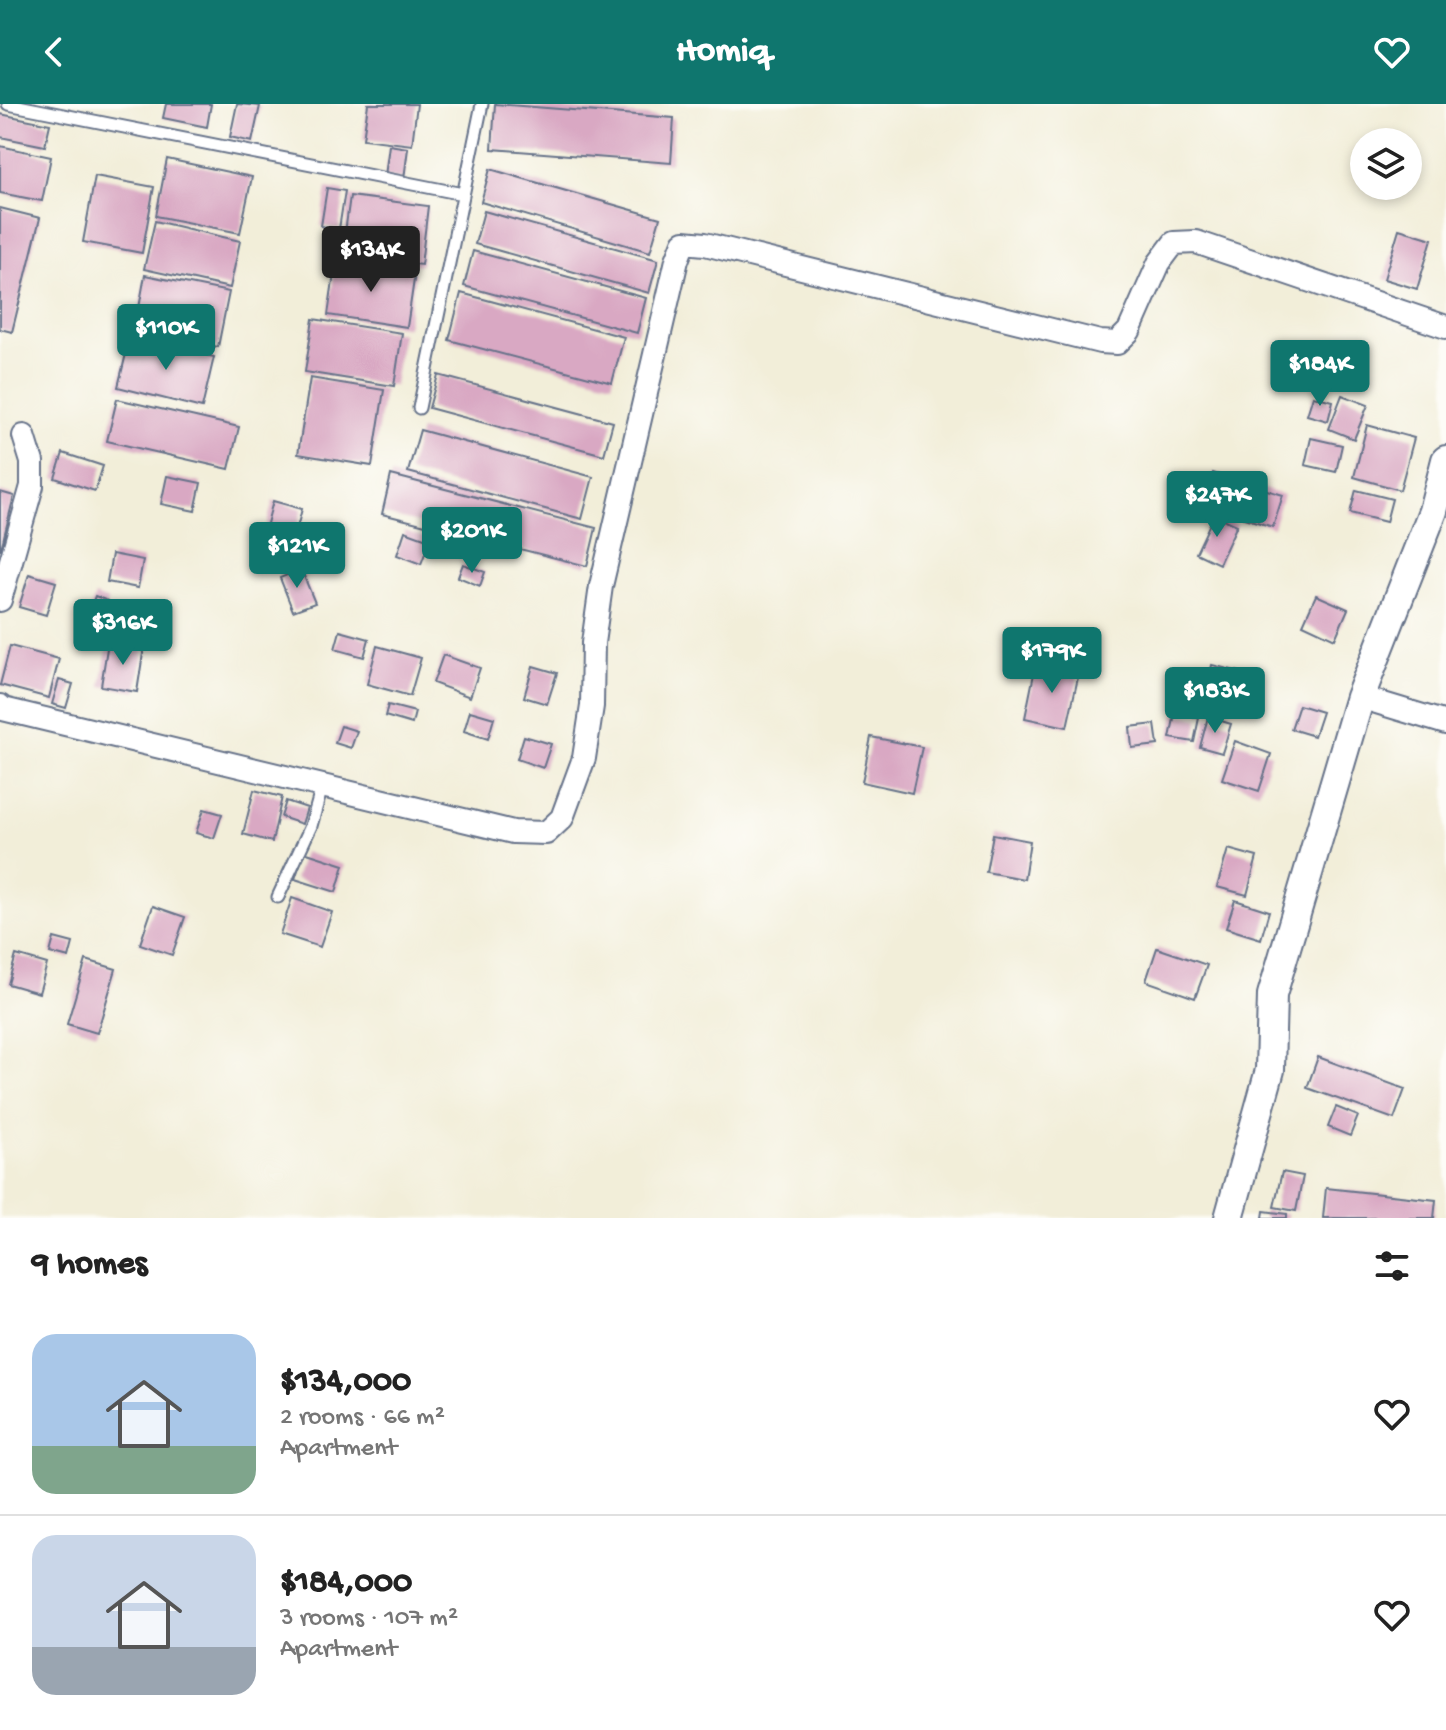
<!DOCTYPE html>
<meta charset="utf-8">
<style>
:root{--surface:#fff;--page:#f2f2f2;--text:#222;--muted:#767676;--line:#e0e0e0;--accent:#0f766e}
body{margin:0;font-family:"Gochi Hand",sans-serif;background:var(--page);color:var(--text);height:100vh;display:flex;flex-direction:column;font-size:30px;white-space:nowrap}
*{box-sizing:border-box;margin:0}
p{font-size:26px;color:var(--muted)}
.icon{flex:none;width:44px;height:44px;fill:none;stroke:currentColor;stroke-width:2;stroke-linecap:round;stroke-linejoin:round}
.map{position:relative;height:1114px;overflow:hidden}
.drawer{display:flex;flex-direction:column;background:var(--surface);flex:1}
.drawer>*{flex:none}
.controls{position:absolute;left:1350px;top:24px;display:grid;gap:16px}
.controls a{display:grid;place-items:center;width:72px;height:72px;border-radius:50%;background:var(--surface);box-shadow:0 4px 12px #0003;font-size:40px}
.price{position:absolute;translate:-50% -68px;padding:0 18px;border-radius:8px;background:var(--accent);color:#fff;font-size:26px;line-height:52px;filter:drop-shadow(0 2px 4px #0008)}
.price::after{content:'';position:absolute;left:50%;top:48px;width:24px;height:18px;margin-left:-12px;background:inherit;clip-path:polygon(0 0,100% 0,50% 100%)}
.price.active{background:#222;color:#fff}
ul{padding:0;list-style:none}
li{display:flex;align-items:center;gap:24px;height:200px;padding:0 32px}
li+li{border-top:2px solid var(--line)}
li span{display:grid;place-items:center;flex:none;width:224px;height:160px;border-radius:24px;color:#555}
li>.icon{margin-inline-start:auto}
span .icon{width:96px;height:96px;fill:#fffc;stroke-width:1}
li b{font-size:34px}
h2{display:flex;justify-content:space-between;align-items:center;height:96px;padding:0 32px;font-size:34px}
header{display:flex;justify-content:space-between;align-items:center;height:104px;padding:0 32px;background:var(--accent);color:#fff;font-size:36px;font-weight:800}
.map>svg:first-child{display:block}
.building{fill:#d9a8c3}
.lines{fill:none;stroke-linecap:round;stroke-linejoin:round}
.service-casing{stroke:#667289;stroke-width:15}
.minor-casing{stroke:#667289;stroke-width:26}
.tertiary-casing{stroke:#667289;stroke-width:32}
.service{stroke:#fff;stroke-width:11}
.minor{stroke:#fff;stroke-width:22}
.tertiary{stroke:#fff;stroke-width:28}
</style>
<header><svg class="icon" aria-label="back" viewBox="0 0 24 24"><path d="M15 5l-7 7 7 7"/></svg>Homiq<svg class="icon" aria-label="heart" viewBox="0 0 24 24"><path d="M12 20l-8-8c-3-5 5-10 8-4 3-6 11-1 8 4z"/></svg></header>
<div class="map">
<svg width="1446" height="1114" viewBox="0 0 1446 1114">
<rect width="100%" height="100%" fill="#fdfcf7"/>
<filter id="ink" filterUnits="userSpaceOnUse"><feTurbulence type="fractalNoise" baseFrequency=".0125" numOctaves="2"/><feDisplacementMap in="SourceGraphic" scale="16" xChannelSelector="R" yChannelSelector="G"/><feConvolveMatrix kernelMatrix="1 2 1 2 8 2 1 2 1" color-interpolation-filters="sRGB"/></filter>
<filter id="wash" filterUnits="userSpaceOnUse"><feTurbulence type="fractalNoise" baseFrequency=".006" numOctaves="4" result="noise"/><feDisplacementMap in="SourceGraphic" scale="32" xChannelSelector="R" yChannelSelector="G"/><feGaussianBlur stdDeviation="1.8" result="paint"/><feColorMatrix in="noise" values="0 0 0 0 0 0 0 0 0 0 0 0 0 0 0 0 0 1.4 0 .05"/><feComposite in="paint" operator="in"/></filter>
<g filter="url(#wash)">
<rect width="100%" height="100%" fill="#f2eed9"/>
<g id="blocks">
<path class="building" d="M166,0H211L207,23L163,14Z
M237,0L260,2L252,38L230,33Z
M368,0H417L412,41L363,35Z
M495,0L674,14L671,59L492,45Z
M0,10L50,20L45,42L0,33Z
M389,41L408,44L404,75L385,72Z
M0,42L51,53L42,97L0,89Z
M167,55L252,73L240,129L156,112Z
M490,65L660,114L650,148L481,98Z
M95,72L154,83L142,149L83,138Z
M327,84L345,87L339,125L321,122Z
M350,92L428,102L421,161L342,151Z
M0,104L40,114L12,228L0,225Z
M484,107L658,156L649,189L475,140Z
M155,117L240,137L230,184L144,165Z
M1399,125L1432,135L1417,185L1384,175Z
M473,147L646,194L637,229L464,182Z
M336,156L415,169L407,223L328,211Z
M145,171L229,188L218,243L135,226Z
M461,189L624,233L612,279L449,236Z
M313,215L402,229L394,282L305,268Z
M130,233L214,253L202,304L118,283Z
M438,271L613,318L604,351L429,304Z
M310,274L384,286L372,362L298,350Z
M1342,291L1368,301L1354,335L1329,325Z
M1313,292L1333,297L1328,317L1307,311Z
M117,295L239,323L229,365L107,337Z
M1367,321L1414,334L1400,386L1354,373Z
M420,326L593,373L582,415L408,368Z
M1311,334L1342,341L1336,368L1305,361Z
M63,349L103,362L95,387L55,374Z
M1213,369L1241,378L1231,406L1204,397Z
M391,371L596,424L587,462L382,410Z
M167,372L201,379L195,407L161,400Z
M1254,382L1283,391L1273,423L1244,414Z
M1356,386L1392,395L1386,418L1350,409Z
M0,388L14,392L1,445H0Z
M273,397L302,405L290,450L261,442Z
M1214,411L1237,421L1219,460L1196,449Z
M405,427L430,436L421,460L397,451Z
M112,450L143,456L138,484L107,478Z
M463,460L485,468L480,482L458,473Z
M301,465L315,499L293,507L280,474Z
M29,470L56,478L46,511L19,503Z
M1316,491L1348,505L1335,535L1303,520Z
M95,492L108,497L100,515L88,510Z
M340,527L369,535L364,553L335,545Z
M108,538L144,543L137,588L101,582Z
M10,542L59,555L49,594L0,581Z
M377,542L421,554L410,592L367,580Z
M443,551L480,564L470,593L433,579Z
M1036,560L1079,569L1067,623L1025,614Z
M1212,561L1244,569L1239,594L1206,587Z
M533,562L557,569L547,600L524,593Z
M59,576L73,580L66,604L52,600Z
M388,601L415,608L412,620L385,612Z
M1299,601L1322,608L1314,632L1291,625Z
M470,607L494,614L488,635L464,627Z
M1175,610L1199,614L1194,638L1170,634Z
M1208,613L1231,620L1222,649L1200,643Z
M1155,620L1158,641L1132,644L1130,623Z
M341,622L357,627L351,644L335,639Z
M524,632L551,640L543,664L517,655Z
M871,633L922,643L912,689L862,678Z
M1235,637L1271,650L1259,687L1222,675Z
M254,686L282,693L272,738L243,730Z
M286,697L307,704L302,720L281,713Z
M204,705L222,710L214,734L196,729Z
M993,730L1030,737L1024,775L986,768Z
M1228,745L1257,753L1247,791L1217,783Z
M304,748L344,761L336,788L295,775Z
M292,794L332,808L320,843L280,830Z
M1235,796L1269,807L1261,835L1226,824Z
M153,802L185,813L172,851L140,840Z
M54,834L73,839L69,854L50,849Z
M1157,844L1207,861L1195,894L1146,877Z
M16,851L47,860L39,889L8,880Z
M86,856L116,865L97,929L67,920Z
M1318,953L1405,985L1394,1015L1307,984Z
M1336,1003L1358,1012L1350,1032L1328,1023Z
M1282,1068L1303,1072L1296,1107L1274,1103Z
M1326,1084L1436,1096L1434,1114H1323Z
M1264,1107L1287,1110V1114H1263Z"/>
</g>
</g>
<g filter="url(#ink)">
<use href="#blocks" fill-opacity="0" stroke="#667289" stroke-width="2"/>
<g class="lines">
<g class="service-casing">
<path id="service" d="M8,0L463,90
M419,304L482,0
M278,793L311,722L322,683"/>
</g>
<g class="minor-casing">
<path id="minor" d="M0,496L32,382V358L24,332
M1360,593L1446,619
M0,602L3,605L513,728L546,729L562,714L584,654L592,602L593,539L601,482L677,156L684,138L705,140L1100,238L1117,239L1129,227L1159,159L1174,139L1196,138L1446,223"/>
</g>
<g class="tertiary-casing">
<path id="tertiary" d="M1229,1114L1270,966L1272,891L1360,593L1433,407L1446,356"/>
</g>
<use href="#service" class="service"/>
<use href="#minor" class="minor"/>
<use href="#tertiary" class="tertiary"/>
</g>
</g>
</svg>
<div class="controls">
<a><svg class="icon" aria-label="layers" viewBox="0 0 24 24"><path d="M12 4l9 5-9 5-9-5zM3 14l9 5 9-5"/></svg></a>
</div>
<b class="price active" style="left:371px;top:190px">$134K</b>
<b class="price" style="left:166px;top:268px">$110K</b>
<b class="price" style="left:1320px;top:304px">$184K</b>
<b class="price" style="left:1217px;top:435px">$247K</b>
<b class="price" style="left:472px;top:471px">$201K</b>
<b class="price" style="left:297px;top:486px">$121K</b>
<b class="price" style="left:123px;top:563px">$316K</b>
<b class="price" style="left:1052px;top:591px">$179K</b>
<b class="price" style="left:1215px;top:631px">$183K</b>
</div>
<section class="drawer">
<h2>9 homes<svg class="icon" aria-label="filters" viewBox="0 0 24 24"><path d="M4 7h16M4 17h16"/><circle cx="9" cy="7" r="2"/><circle cx="15" cy="17" r="2"/></svg></h2>
<ul>
<li><span style="background:linear-gradient(#a9c7e8 70%,#7fa58c 0)"><svg class="icon" aria-label="home" viewBox="0 0 24 24"><path d="M3 11l9-7 9 7M6 9v11h12V9"/></svg></span><div><b>$134,000</b><p>2 rooms · 66 m²</p><p>Apartment</p></div><svg class="icon" aria-label="heart" viewBox="0 0 24 24"><path d="M12 20l-8-8c-3-5 5-10 8-4 3-6 11-1 8 4z"/></svg></li>
<li><span style="background:linear-gradient(#c9d6e8 70%,#9aa5b1 0)"><svg class="icon" aria-label="home" viewBox="0 0 24 24"><path d="M3 11l9-7 9 7M6 9v11h12V9"/></svg></span><div><b>$184,000</b><p>3 rooms · 107 m²</p><p>Apartment</p></div><svg class="icon" aria-label="heart" viewBox="0 0 24 24"><path d="M12 20l-8-8c-3-5 5-10 8-4 3-6 11-1 8 4z"/></svg></li>
</ul>
</section>
